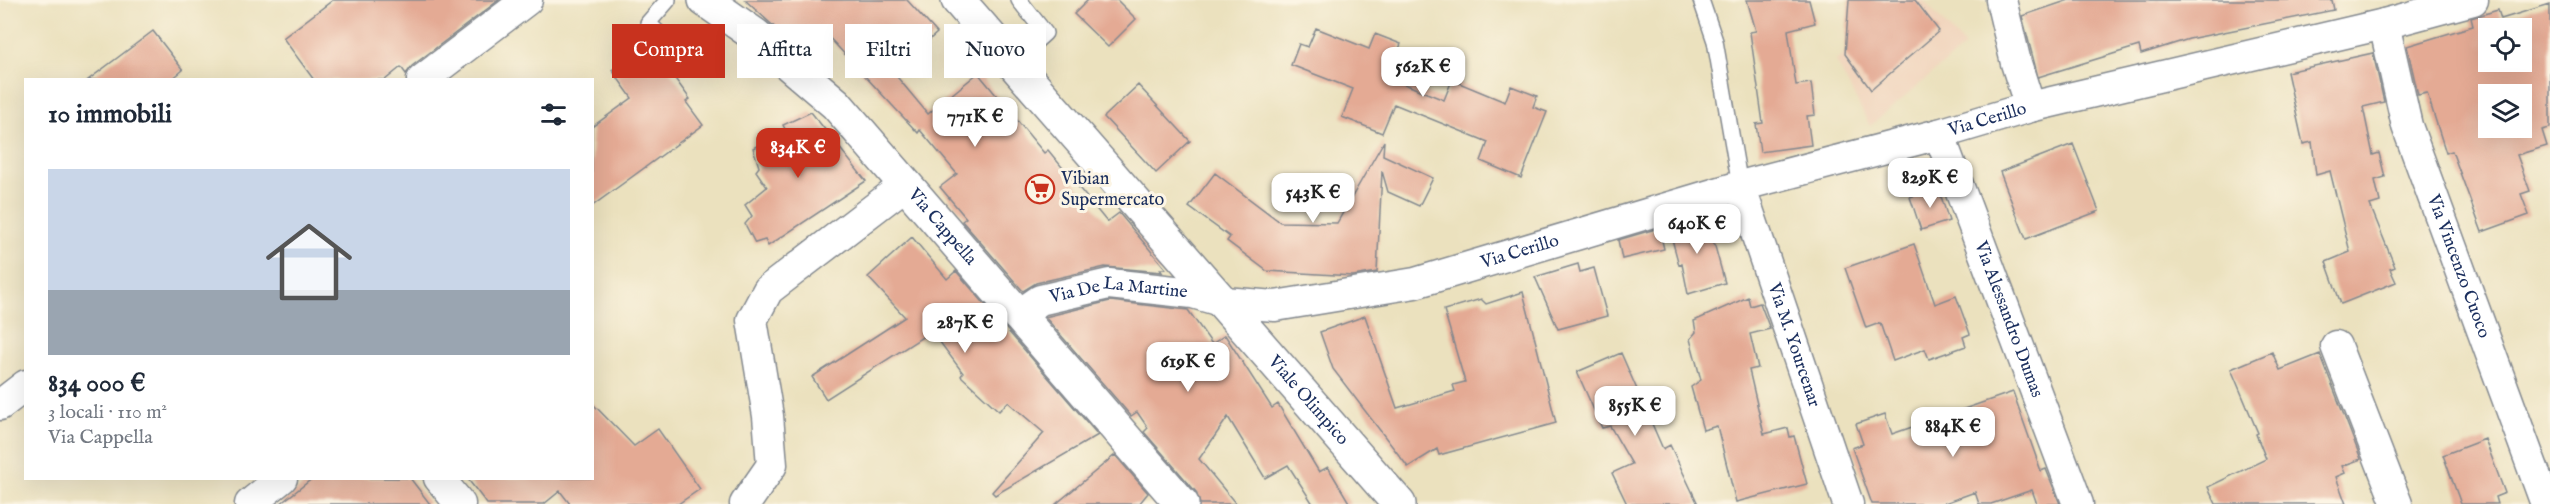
<!DOCTYPE html>
<html lang="it">
<meta charset="utf-8">
<style>
:root{--surface:#fff;--page:#f2f2f3;--text:#1f2937;--muted:#747a83;--accent:#c8321e}
body{margin:0;font-family:"IM FELL English",serif;background:var(--page);color:var(--text);height:100vh;display:flex;flex-direction:column;font-size:22px;white-space:nowrap}
*{box-sizing:border-box;margin:0}
p{font-size:20px;color:var(--muted)}
.icon{flex:none;width:33px;height:33px;fill:none;stroke:currentColor;stroke-width:2;stroke-linecap:round;stroke-linejoin:round}
.map{position:relative;flex:1;overflow:hidden}
.drawer{position:absolute;left:24px;top:78px;width:570px;height:402px;display:flex;flex-direction:column;background:var(--surface);border-radius:0px;box-shadow:0 6px 24px #0002}
.drawer>*{flex:none}
.banner{position:absolute;left:612px;top:24px;width:570px;height:54px;display:flex;gap:12px}
.tools{position:absolute;left:2478px;top:18px;display:grid;gap:12px}
.tools a{display:grid;place-items:center;width:54px;height:54px;border-radius:0px;background:var(--surface);box-shadow:0 6px 24px #0002;font-size:30px}
.price{position:absolute;translate:-50% -51px;padding:0 14px;border-radius:12px;background:#fff;color:#222;font-size:20px;line-height:39px;filter:drop-shadow(0 2px 3px #0008)}
.price::after{content:'';position:absolute;left:50%;top:36px;width:18px;height:14px;margin-left:-9px;background:inherit;clip-path:polygon(0 0,100% 0,50% 100%)}
.price.selected{background:var(--accent);color:#fff}
ul{padding:0;list-style:none}
li{display:grid;align-content:center;gap:12px;height:318px;padding:0 24px}
li span{display:grid;place-items:center;height:186px;border-radius:0px;color:#555}
li>.icon{margin-inline-start:auto}
span .icon{width:108px;height:108px;fill:#fffc;stroke-width:1}
li b{font-size:26px}
h2{display:flex;justify-content:space-between;align-items:center;height:72px;padding:0 24px;font-size:26px}
.tag{padding:0 21px;border-radius:0px;background:var(--surface);box-shadow:0 6px 24px #0002;font-size:21px;line-height:54px}
.tag.selected{background:var(--accent);color:#fff}
.map>svg:first-child{display:block}
.built{fill:#f1d5bd}
.building{fill:#e4aa94;fill-rule:evenodd}
.lines{fill:none;stroke-linecap:round;stroke-linejoin:round}
.lane-casing{stroke:#83888e;stroke-width:18}
.street-casing{stroke:#83888e;stroke-width:33}
.secondary-casing{stroke:#83888e;stroke-width:36}
.lane{stroke:#fff;stroke-width:15}
.street{stroke:#fff;stroke-width:30}
.secondary{stroke:#fff;stroke-width:33}
.labels{text-anchor:middle;dominant-baseline:central;stroke-width:6;stroke-linejoin:round;paint-order:stroke}
.street-label{font-size:18px;fill:#1b2f5e;stroke:#fcf5e5}
.poi-label{font-size:18px;fill:#1b2f5e;stroke:#fcf5e5;text-anchor:start}
</style>
<div class="map">
<svg width="2550" height="504" viewBox="0 0 2550 504">
<rect width="100%" height="100%" fill="#fcf5e5"/>
<filter id="ink" filterUnits="userSpaceOnUse"><feTurbulence type="fractalNoise" baseFrequency=".0167" numOctaves="2"/><feDisplacementMap in="SourceGraphic" scale="12" xChannelSelector="R" yChannelSelector="G"/><feConvolveMatrix kernelMatrix="1 2 1 2 8 2 1 2 1" color-interpolation-filters="sRGB"/></filter>
<filter id="wash" filterUnits="userSpaceOnUse"><feTurbulence type="fractalNoise" baseFrequency=".008" numOctaves="4" result="noise"/><feDisplacementMap in="SourceGraphic" scale="24" xChannelSelector="R" yChannelSelector="G"/><feGaussianBlur stdDeviation="1.35" result="paint"/><feColorMatrix in="noise" values="0 0 0 0 0 0 0 0 0 0 0 0 0 0 0 0 0 1.4 0 .05"/><feComposite in="paint" operator="in"/></filter>
<g filter="url(#wash)">
<rect width="100%" height="100%" fill="#ebe1be"/>
<path class="built" d="M1911,0H1923L1965,46L1870,126L1836,61Z"/>
<g id="blocks">
<path class="building" d="M333,0H499L412,66L406,74L401,67L385,80H314L283,38Z
M745,0H907L937,33L893,72L928,114L978,73L1044,153L1048,150L1107,222L1119,213L1166,269H1160L1162,272L1105,267L1036,283L1023,291L962,221L966,218L940,187L957,174L920,130L918,133L825,33L803,51L784,30L780,32Z
M1088,0H1117L1136,19L1108,47L1074,14Z
M1747,0H1809L1815,23L1788,30L1796,85L1811,83L1815,115L1807,116L1811,145L1760,152L1756,124L1763,123L1750,32L1756,31Z
M1849,0H1915L1939,31L1871,90L1845,54Z
M2069,0H2332L2334,10L2189,39L2141,54L2139,46L2038,77L2022,16Z
M2550,4V128L2542,130L2547,146L2517,155L2530,191L2521,194L2529,215L2482,232L2452,151L2446,153L2427,93L2418,95L2407,46L2473,26L2471,18L2481,15L2498,10L2501,19ZM2488,28H2522V62H2488ZM2488,94H2522V128H2488Z
M1316,28L1369,49L1375,34L1401,44L1397,54L1411,59L1402,83L1444,100L1452,80L1505,102L1511,86L1537,96L1533,107L1547,112L1521,178L1481,161L1488,142L1394,104L1382,133L1342,117L1353,89L1291,65L1299,44L1308,47Z
M153,31L183,70L171,80H88Z
M649,43L690,99L686,102L703,125L592,206V127L632,98L612,70Z
M2373,53L2384,102L2363,107L2373,155L2379,153L2385,177L2375,180L2380,202L2370,205L2395,267L2390,269L2396,282L2341,304L2326,262L2350,252L2330,171L2316,175L2312,142L2303,144L2287,72Z
M1138,85L1190,141L1156,173L1104,117Z
M811,112L866,181L768,246L765,240L755,243L745,224L752,216L745,205L767,187L756,171L759,167L753,148L786,131L783,125Z
M1384,141L1383,155L1433,178L1419,206L1388,192L1382,171L1377,272L1353,276L1267,271L1227,241L1230,237L1189,207L1215,173L1280,222L1337,223Z
M2073,144L2099,211L2026,239L2000,172Z
M1938,187L1949,221L1921,230L1910,197Z
M1707,217L1725,283L1688,294L1682,264L1679,265L1669,228Z
M1659,228L1664,249L1622,259L1618,240Z
M912,237L947,279L956,271L1098,435L995,495L992,492L1044,433L1008,402L999,411L961,376L963,373L934,334L930,332L826,399L812,377L905,317L868,277Z
M1914,244L1935,304L1956,296L1970,334L1963,337L1966,346L1929,359L1925,349L1893,361L1880,323L1866,328L1845,268Z
M1578,264L1580,272L1594,268L1607,316L1558,329L1535,277Z
M1523,292L1556,423L1439,455L1437,449L1408,467L1333,369L1320,332L1365,316L1397,408L1455,391L1453,385L1465,382L1444,310L1481,299L1486,304Z
M1748,297L1750,306L1760,303L1770,329L1750,334L1758,368L1749,370L1764,434L1788,428L1790,437L1794,436L1807,484L1736,502L1717,426L1703,430L1691,387L1701,380L1690,339L1696,332L1694,321Z
M1110,301L1188,310L1212,344L1225,335L1272,408L1278,404L1319,472L1328,467L1350,504H1313L1288,465L1265,478L1228,417L1199,459L1236,504H1200L1196,492L1144,432L1148,428L1137,412L1131,416L1045,317Z
M2272,352L2280,370L2320,354L2361,459L2342,466L2345,473L2336,477L2346,504H2216L2208,487L2266,459L2256,434L2258,433L2231,369Z
M1621,353L1663,449L1670,445L1698,504H1627L1612,473L1632,464L1610,426L1602,428L1577,372Z
M2013,392L2041,471L2046,469L2060,504H2037L2032,490L1991,504H1979L1975,492L1942,504H1872L1852,448L1863,444L1856,424L1885,414L1892,434Z
M592,403L634,446L658,429L700,489L678,504H570L560,491L544,504H487L467,478H592Z
M2485,439L2505,493L2495,497L2497,504H2461L2443,455Z
M1115,455L1148,493L1139,504H1056Z
M313,478H410L430,504H280Z"/>
</g>
</g>
<g filter="url(#ink)">
<use href="#blocks" fill-opacity="0" stroke="#83888e" stroke-width="1.5"/>
<g class="lines">
<g class="lane-casing">
<path id="lane" d="M668,0L648,23L671,45
M1701,0L1715,41L1740,186
M1013,62L1045,33L1019,0"/>
</g>
<g class="street-casing">
<g id="street">
<path d="M2001,0L2016,63L2030,107"/>
<path id="s1" d="M2384,24L2407,126L2546,504"/>
<path d="M422,80L527,0"/>
<path id="s2" d="M1939,134L2078,504"/>
<path id="s3" d="M1740,186L1848,504"/>
<path id="s4" d="M1017,316L1040,300L1109,284L1193,293L1224,302L1275,306L1415,283L1740,186L1939,134L2030,107L2384,24L2473,0"/>
<path d="M2336,346L2397,504"/>
<path d="M0,405L26,385"/>
<path d="M439,478L460,504"/>
<path d="M250,504L282,478"/>
<path d="M745,504L772,465L768,416L752,320L768,290L905,185"/>
</g>
</g>
<g class="secondary-casing">
<g id="secondary">
<path id="s5" d="M705,0L755,35L836,104L1182,504"/>
<path id="s6" d="M958,0L1399,504"/>
</g>
</g>
<use href="#lane" class="lane"/>
<use href="#street" class="street"/>
<use href="#secondary" class="secondary"/>
</g>
</g>
<defs>
<g id="supermarket-ring" transform="scale(1.5)"><circle r="9.5" fill="#fcf5e5" stroke="#c8321e" stroke-width="1.5"/><path d="M-6-5.5h2.5l.6 2H6L4.5 2H-2.5L-4.4-4H-6ZM-1.5 3.2a1.3 1.3 0 1 0 .1 0ZM3 3.2a1.3 1.3 0 1 0 .1 0Z" fill="#c8321e"/></g>
</defs>
<g fill-rule="evenodd">
<use href="#supermarket-ring" x="1040" y="189"/>
</g>
<g class="labels">
<g class="street-label">
<text stroke="none"><textPath href="#s4" startOffset="1004">Via Cerillo</textPath></text>
<text stroke="none"><textPath href="#s5" startOffset="330">Via Cappella</textPath></text>
<text stroke="none"><textPath href="#s4" startOffset="518">Via Cerillo</textPath></text>
<text stroke="none"><textPath href="#s1" startOffset="254">Via Vincenzo Cuoco</textPath></text>
<text stroke="none"><textPath href="#s4" startOffset="108">Via De La Martine</textPath></text>
<text stroke="none"><textPath href="#s2" startOffset="198">Via Alessandro Dumas</textPath></text>
<text stroke="none"><textPath href="#s3" startOffset="168">Via M. Yourcenar</textPath></text>
<text stroke="none"><textPath href="#s6" startOffset="532">Viale Olimpico</textPath></text>
</g>
<g class="poi-label">
<text x="1061" y="179">Vibian<tspan x="1061" dy="21">Supermercato</tspan></text>
</g>
</g>
</svg>
<div class="tools">
<a><svg class="icon" aria-label="locate" viewBox="0 0 24 24"><circle cx="12" cy="12" r="6"/><path d="M12 2v4M12 18v4M2 12h4M18 12h4"/></svg></a>
<a><svg class="icon" aria-label="layers" viewBox="0 0 24 24"><path d="M12 4l9 5-9 5-9-5zM3 14l9 5 9-5"/></svg></a>
</div>
<b class="price" style="left:1423px;top:98px">562K €</b>
<b class="price" style="left:975px;top:148px">771K €</b>
<b class="price selected" style="left:798px;top:179px">834K €</b>
<b class="price" style="left:1930px;top:209px">829K €</b>
<b class="price" style="left:1313px;top:224px">543K €</b>
<b class="price" style="left:1697px;top:255px">640K €</b>
<b class="price" style="left:965px;top:354px">287K €</b>
<b class="price" style="left:1188px;top:393px">619K €</b>
<b class="price" style="left:1635px;top:437px">855K €</b>
<b class="price" style="left:1953px;top:458px">884K €</b>
<div class="banner">
<a class="tag selected">Compra</a>
<a class="tag">Affitta</a>
<a class="tag">Filtri</a>
<a class="tag">Nuovo</a>
</div>
<section class="drawer">
<h2>10 immobili<svg class="icon" aria-label="filters" viewBox="0 0 24 24"><path d="M4 7h16M4 17h16"/><circle cx="9" cy="7" r="2"/><circle cx="15" cy="17" r="2"/></svg></h2>
<ul>
<li><span style="background:linear-gradient(#c9d6e8 65%,#9aa5b1 0)"><svg class="icon" aria-label="home" viewBox="0 0 24 24"><path d="M3 11l9-7 9 7M6 9v11h12V9"/></svg></span><div><b>834 000 €</b><p>3 locali · 110 m²</p><p>Via Cappella</p></div></li>
</ul>
</section>
</div>
